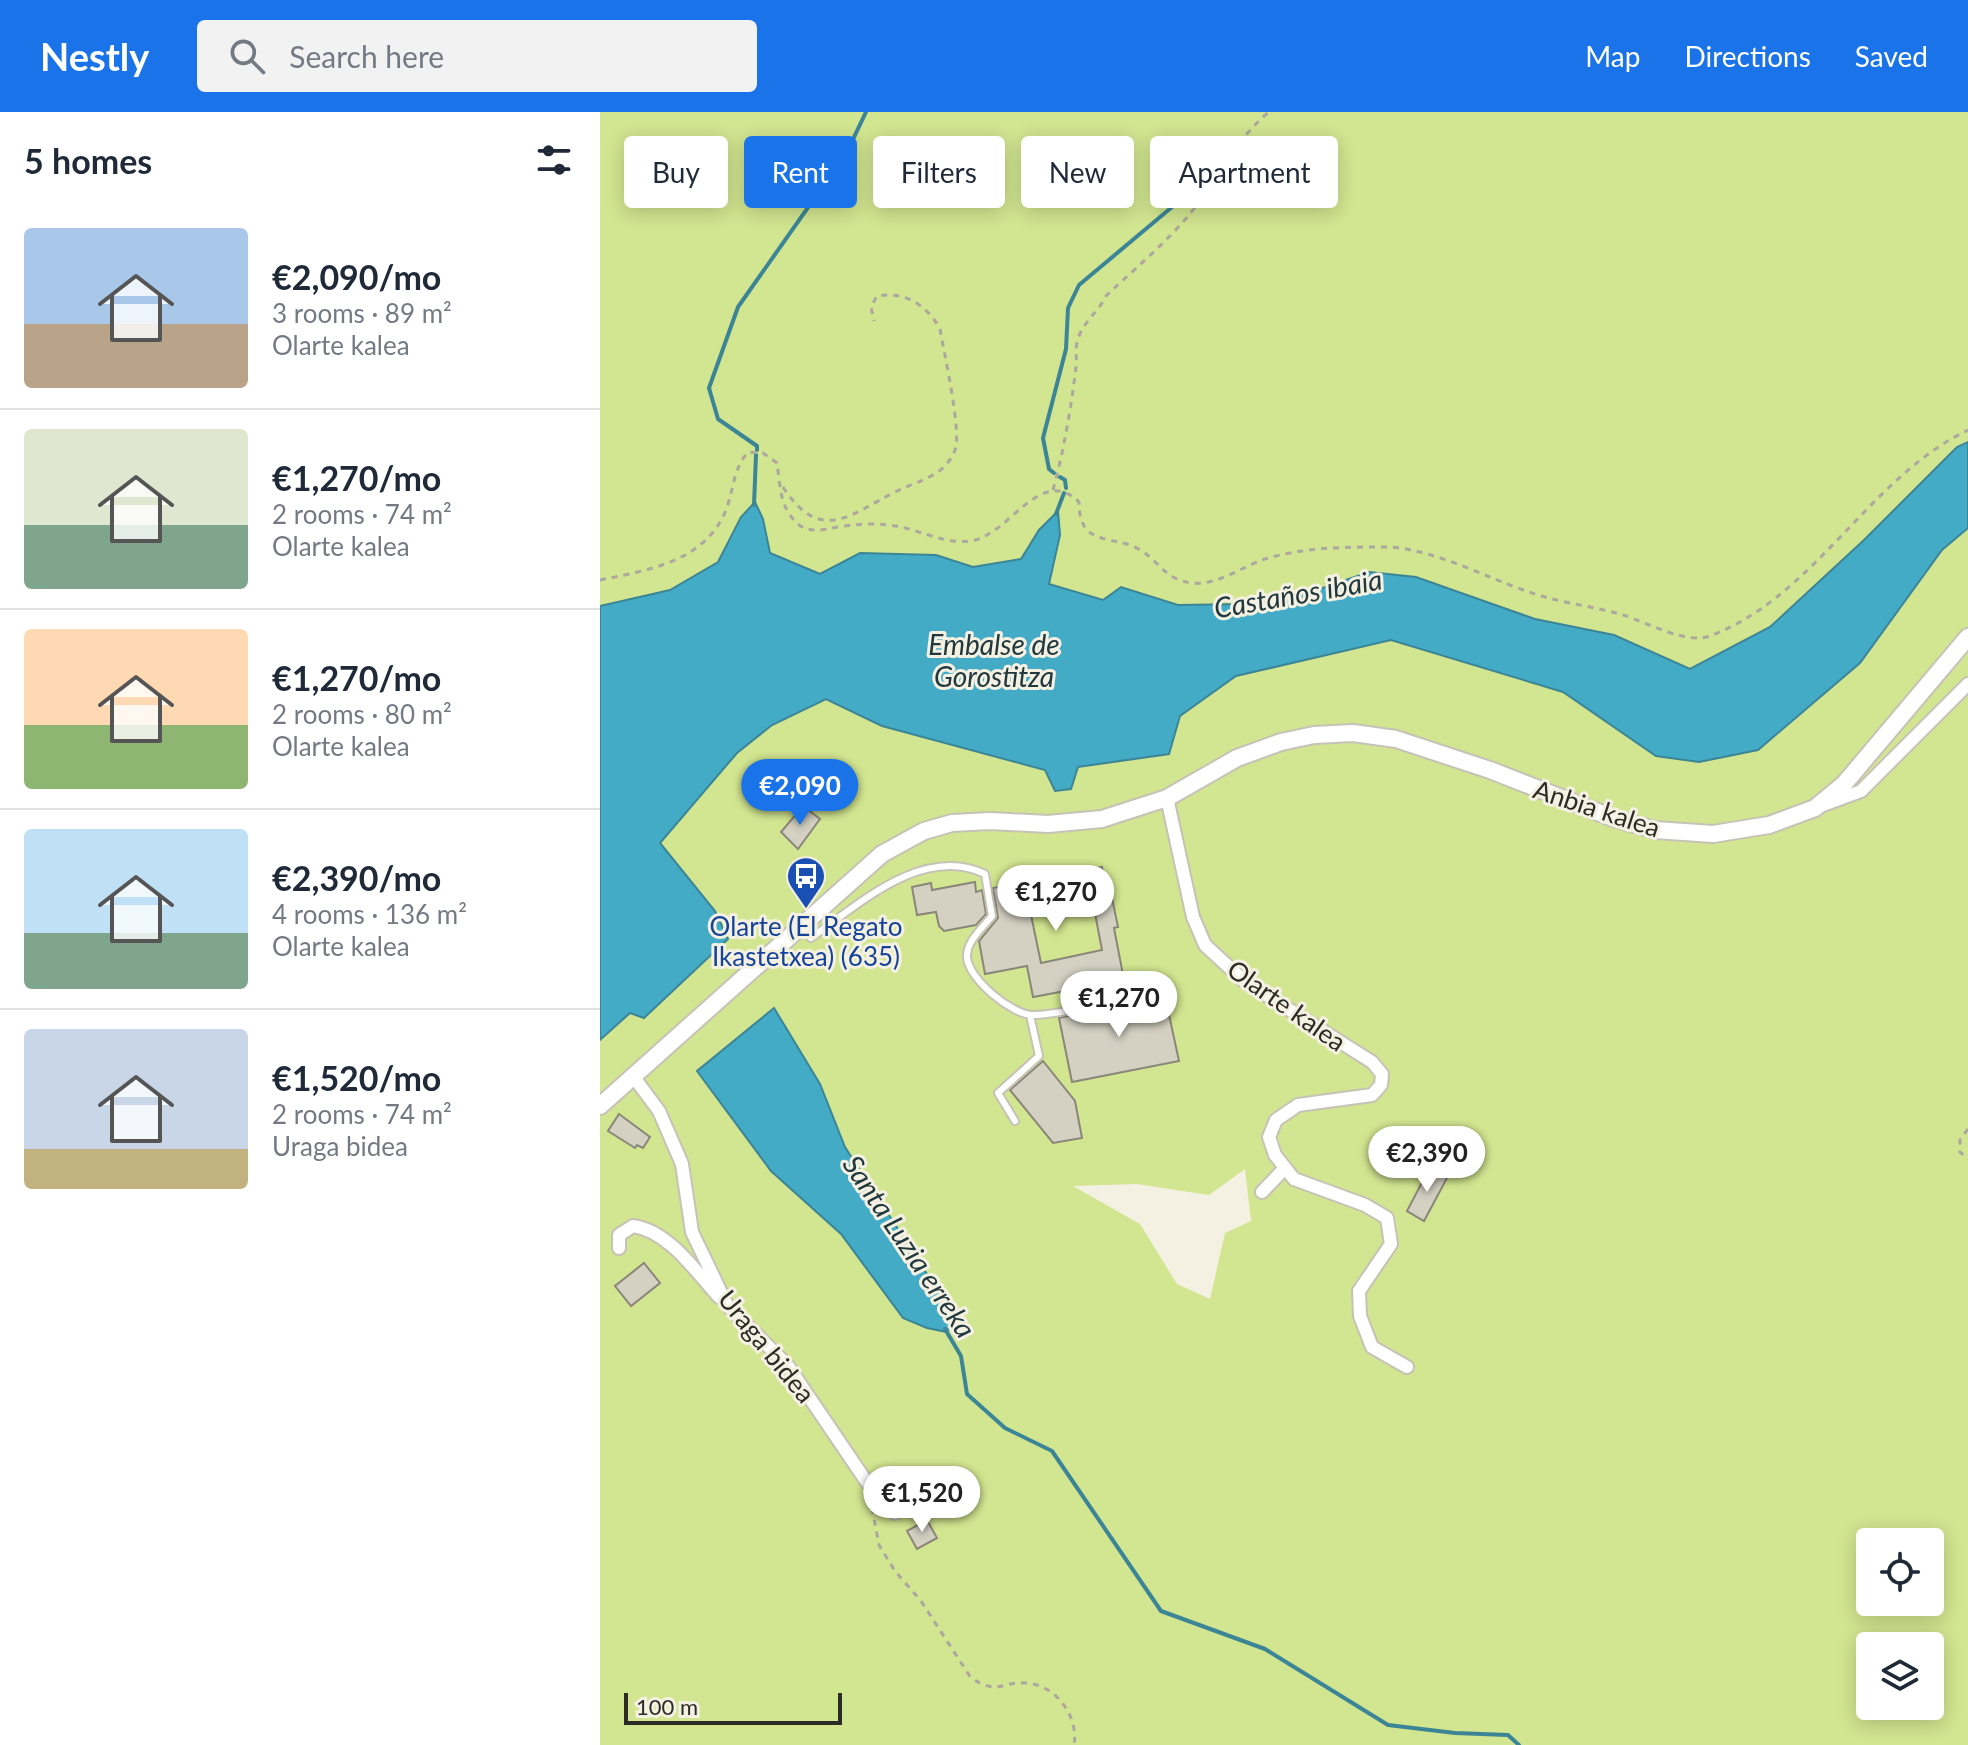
<!DOCTYPE html>
<meta charset="utf-8">
<style>
:root{--surface:#fff;--page:#f2f2f3;--text:#1f2937;--muted:#747a83;--line:#e0e1e3;--accent:#1a73e8}
body{margin:0;font-family:Lato,sans-serif;background:var(--page);color:var(--text);height:100vh;display:flex;flex-direction:column;font-size:30px;white-space:nowrap}
*{box-sizing:border-box;margin:0}
p{font-size:26px;color:var(--muted)}
.icon{flex:none;width:44px;height:44px;fill:none;stroke:currentColor;stroke-width:2;stroke-linecap:round;stroke-linejoin:round}
.map{position:relative;flex:1;overflow:hidden}
.panel{display:flex;flex-direction:column;background:var(--surface);width:600px}
.panel>*{flex:none}
.top-card{position:absolute;left:24px;top:24px;width:760px;height:72px;display:flex;gap:16px}
.fabs{position:absolute;left:1256px;top:1416px;display:grid;gap:16px}
.fabs a{display:grid;place-items:center;width:88px;height:88px;border-radius:8px;background:var(--surface);box-shadow:0 4px 20px #0003;font-size:40px}
.scale{position:absolute;left:24px;bottom:20px;width:218px;box-sizing:border-box;padding-left:8px;border:4px solid #2c2b26;border-top:0;font-size:22px;line-height:28px;white-space:nowrap;color:#2c2b26;-webkit-text-stroke:6px #f4f1e3;paint-order:stroke}
.price{position:absolute;translate:-50% -68px;padding:0 18px;border-radius:28px;background:#fff;color:#222;font-size:26px;line-height:52px;filter:drop-shadow(0 2px 4px #0008)}
.price::after{content:'';position:absolute;left:50%;top:48px;width:24px;height:18px;margin-left:-12px;background:inherit;clip-path:polygon(0 0,100% 0,50% 100%)}
.price.on{background:var(--accent);color:#fff}
ul{padding:0;list-style:none}
li{display:flex;align-items:center;gap:24px;height:200px;padding:0 24px}
li+li{border-top:2px solid var(--line)}
li span{display:grid;place-items:center;flex:none;width:224px;height:160px;border-radius:8px;color:#555}
li>.icon{margin-inline-start:auto}
span .icon{width:96px;height:96px;fill:#fffc;stroke-width:1}
li b{font-size:34px}
h2{display:flex;justify-content:space-between;align-items:center;height:96px;padding:0 24px;font-size:34px}
.chip{padding:0 28px;border-radius:8px;background:var(--surface);box-shadow:0 4px 20px #0003;font-size:28px;line-height:72px}
.chip.on{background:var(--accent);color:#fff}
header{display:flex;align-items:center;gap:48px;box-sizing:border-box;height:112px;padding:0 40px;background:var(--accent);color:#fff}
header strong{font-size:38px}
nav{display:flex;gap:44px;margin-inline-start:auto;font-size:28px}
.search{width:560px;height:72px;background:var(--page);display:flex;align-items:center;gap:20px;box-sizing:border-box;padding:0 28px;border-radius:8px;color:var(--muted);font-size:30px}
main{display:flex;flex:1;min-height:0}
.map>svg:first-child{display:block}
.green{fill:#d2e590;fill-rule:evenodd}
.water{fill:#43abc6;stroke:#3c8596;stroke-width:2}
.lines{fill:none;stroke-linecap:round;stroke-linejoin:round}
.stream{stroke:#3c8596;stroke-width:4}
.building{fill:#d4d1c3;stroke:#8a877a;stroke-width:2;fill-rule:evenodd}
.service-casing{stroke:#c6c3b6;stroke-width:10}
.minor-casing{stroke:#c6c3b6;stroke-width:16}
.tertiary-casing{stroke:#c6c3b6;stroke-width:20}
.path{stroke:#aba89e;stroke-width:3;stroke-dasharray:6 6;stroke-linecap:butt}
.service{stroke:#fff;stroke-width:6}
.minor{stroke:#fff;stroke-width:12}
.tertiary{stroke:#fff;stroke-width:16}
.labels{text-anchor:middle;dominant-baseline:central;stroke-width:6;stroke-linejoin:round;paint-order:stroke}
.street-label{font-size:26px;fill:#2c2b26;stroke:#f4f1e3}
.transit-label{font-size:26px;fill:#164399;stroke:#f4f1e3}
.water-label{font-size:28px;font-style:italic;fill:#21383f;stroke:#f4f1e3}
</style>
<header>
<strong>Nestly</strong>
<div class="search"><svg class="icon" aria-label="search" viewBox="0 0 24 24"><circle cx="10" cy="10" r="6"/><path d="M15 15l6 6"/></svg>Search here</div>
<nav><a>Map</a><a>Directions</a><a>Saved</a></nav>
</header>
<main>
<section class="panel">
<h2>5 homes<svg class="icon" aria-label="filters" viewBox="0 0 24 24"><path d="M4 7h16M4 17h16"/><circle cx="9" cy="7" r="2"/><circle cx="15" cy="17" r="2"/></svg></h2>
<ul>
<li><span style="background:linear-gradient(#a9c7e8 60%,#b9a48a 0)"><svg class="icon" aria-label="home" viewBox="0 0 24 24"><path d="M3 11l9-7 9 7M6 9v11h12V9"/></svg></span><div><b>€2,090/mo</b><p>3 rooms · 89 m²</p><p>Olarte kalea</p></div></li>
<li><span style="background:linear-gradient(#dfe7d0 60%,#7fa58c 0)"><svg class="icon" aria-label="home" viewBox="0 0 24 24"><path d="M3 11l9-7 9 7M6 9v11h12V9"/></svg></span><div><b>€1,270/mo</b><p>2 rooms · 74 m²</p><p>Olarte kalea</p></div></li>
<li><span style="background:linear-gradient(#ffd9b3 60%,#8fb573 0)"><svg class="icon" aria-label="home" viewBox="0 0 24 24"><path d="M3 11l9-7 9 7M6 9v11h12V9"/></svg></span><div><b>€1,270/mo</b><p>2 rooms · 80 m²</p><p>Olarte kalea</p></div></li>
<li><span style="background:linear-gradient(#bfe0f5 65%,#7fa58c 0)"><svg class="icon" aria-label="home" viewBox="0 0 24 24"><path d="M3 11l9-7 9 7M6 9v11h12V9"/></svg></span><div><b>€2,390/mo</b><p>4 rooms · 136 m²</p><p>Olarte kalea</p></div></li>
<li><span style="background:linear-gradient(#c9d6e8 75%,#c2b280 0)"><svg class="icon" aria-label="home" viewBox="0 0 24 24"><path d="M3 11l9-7 9 7M6 9v11h12V9"/></svg></span><div><b>€1,520/mo</b><p>2 rooms · 74 m²</p><p>Uraga bidea</p></div></li>
</ul>
</section>
<div class="map">
<svg width="1368" height="1633" viewBox="0 0 1368 1633">
<rect width="100%" height="100%" fill="#f4f1e3"/>
<path class="green" d="M0,0H1368V330L1357,335L1264,428L1170,515L1090,557L1014,523L935,507L816,465L769,460L708,481L647,492L578,493L521,475L503,488L449,472L460,423L457,399L439,418L421,447L373,455L336,443L260,441L220,462L170,441L163,407L141,405L119,450L70,478L0,494Z
M1368,416V1633H0V928L30,901L44,906L127,827L115,799L60,731L137,641L172,613L226,587L283,614L445,658L456,679L471,676L478,656L569,642L580,604L637,564L791,528L963,580L1056,644L1099,650L1158,638L1260,552L1342,438ZM645,1057L651,1109L625,1121L610,1187L577,1172L540,1112L473,1074L537,1072L609,1083ZM1270,1430H1330V1490H1270ZM1270,1534H1330V1594H1270Z"/>
<path class="water" d="M1368,330V416L1342,438L1260,551L1158,638L1099,650L1056,644L963,580L791,528L636,564L580,604L569,642L478,655L471,677L455,679L445,658L282,614L226,587L172,613L137,641L60,731L115,799L128,827L44,906L30,901L0,928V494L70,478L118,450L141,405L155,390L163,407L170,441L220,462L260,441L336,443L373,455L421,447L439,418L458,399L460,423L449,472L503,488L521,475L578,493L647,492L708,481L769,460L816,465L935,507L1014,523L1090,557L1170,515L1264,428L1357,335Z
M174,896L220,972L245,1035L347,1193L354,1207L347,1220L327,1216L303,1206L241,1122L171,1059L97,959Z"/>
<g class="lines">
<path class="stream" d="M157,338V334L118,307L109,276L138,195L247,40L266,0
M454,361L449,357L443,326L466,237L468,196L479,173L578,90L599,43
M460,365L465,368L466,376
M154,393L156,343
M456,402L464,381
M345,1217L361,1244L367,1282L405,1316L452,1339L561,1499L665,1537L788,1613L855,1621L908,1623L919,1633"/>
</g>
<path class="building" d="M203,694L220,707L198,737L181,720Z
M502,755L507,783L511,781L518,815L514,816L524,868L433,885L427,854L385,862L379,829L398,806L393,776ZM493,791L502,838L441,851L431,803Z
M375,770L376,780L382,778L386,802L376,813L344,819L339,814L336,800L317,803L312,775L331,771L332,778Z
M547,887L566,889L579,949L472,970L459,906Z
M443,949L475,989L482,1026L453,1031L410,978Z
M19,1002L50,1025L43,1036L37,1033L35,1036L8,1019Z
M830,1055L848,1064L824,1109L807,1099Z
M44,1151L60,1171L31,1194L15,1174Z
M327,1408L337,1426L317,1437L307,1419Z"/>
<g class="lines">
<g class="service-casing">
<path id="service" d="M200,816L211,826C258,793 323,732 385,762L392,804C383,815 366,830 367,845C368,867 412,903 433,903C459,903 502,891 530,886
M415,1009L398,981L439,944L430,903"/>
</g>
<g class="minor-casing">
<path id="minor" d="M567,686L593,805L605,833L644,869L772,950L782,962L781,973L772,983L698,993L676,1008L669,1025L675,1043L694,1067L765,1093L787,1106L791,1132L759,1179L760,1204L772,1235L807,1255
M1218,695L1261,679L1368,572
M33,964L59,999L82,1052L92,1120L127,1193L188,1254L266,1369L295,1401
M662,1080L685,1056
M19,1136V1123L33,1114C69,1119 96,1160 119,1185"/>
</g>
<g class="tertiary-casing">
<path id="tertiary" d="M0,994L282,742L324,719L352,711L390,709L448,712L502,707L567,686L637,646L681,630L714,623L753,621L796,627L890,658L1013,706L1055,718L1113,722L1169,713L1215,696L1244,672L1368,525"/>
</g>
<path class="path" d="M183,375C221,434 252,401 297,379C320,368 345,364 355,338C362,320 344,241 340,217C327,193 305,179 277,184L271,195L274,209
M453,378C464,338 471,296 476,255C477,247 475,238 477,231C481,211 498,201 506,184C531,160 559,137 582,111C615,75 631,31 669,0
M0,468C48,458 105,450 126,398C134,377 133,357 148,340L163,341L177,351C179,365 180,386 187,398C203,427 221,417 245,414C258,412 274,411 288,413C316,415 342,433 371,429C410,423 440,352 479,390C479,438 515,421 542,439C562,453 565,467 592,471C620,474 646,451 672,445C710,435 747,435 786,435C832,436 887,466 929,480C960,491 993,494 1023,503C1046,510 1087,533 1110,524C1216,484 1268,366 1368,318
M1368,1017L1360,1028V1040L1368,1047
M272,1396L279,1433L295,1459L321,1489L371,1566C398,1583 400,1570 425,1571C456,1572 479,1605 474,1633"/>
<use href="#service" class="service"/>
<use href="#minor" class="minor"/>
<use href="#tertiary" class="tertiary"/>
</g>
<defs>
<g id="bus-pin" transform="scale(2)"><path d="M0 17L-7.5 6A9.5 9.5 0 1 1 7.5 6Z" fill="#1a4fb4" stroke="#f4f1e3"/><path d="M-5-6H5V4H4V6H2V4H-2V6H-4V4H-5ZM-3.5-4V0h7V-4ZM-3.5 1.2v1.5H-2V1.2ZM2 1.2v1.5H3.5V1.2Z" fill="#fff"/></g>
</defs>
<g fill-rule="evenodd">
<use href="#bus-pin" x="206" y="764"/>
</g>
<g class="labels">
<g class="street-label">
<text transform="translate(997 696) rotate(18)">Anbia kalea</text>
<text transform="translate(687 893) rotate(35)">Olarte kalea</text>
<text transform="translate(167 1234) rotate(51)">Uraga bidea</text>
</g>
<g class="transit-label">
<text x="206" y="814">Olarte (El Regato<tspan x="206" dy="30">Ikastetxea) (635)</tspan></text>
</g>
<g class="water-label">
<text transform="translate(698 481) rotate(-10)">Castaños ibaia</text>
<text x="394" y="532">Embalse de<tspan x="394" dy="32">Gorostitza</tspan></text>
<text transform="translate(310 1134) rotate(56)">Santa Luzia erreka</text>
</g>
</g>
</svg>
<div class="fabs">
<a><svg class="icon" aria-label="locate" viewBox="0 0 24 24"><circle cx="12" cy="12" r="6"/><path d="M12 2v4M12 18v4M2 12h4M18 12h4"/></svg></a>
<a><svg class="icon" aria-label="layers" viewBox="0 0 24 24"><path d="M12 4l9 5-9 5-9-5zM3 14l9 5 9-5"/></svg></a>
</div>
<div class="scale">100 m</div>
<b class="price on" style="left:200px;top:715px">€2,090</b>
<b class="price" style="left:456px;top:821px">€1,270</b>
<b class="price" style="left:519px;top:927px">€1,270</b>
<b class="price" style="left:827px;top:1082px">€2,390</b>
<b class="price" style="left:322px;top:1422px">€1,520</b>
<div class="top-card">
<a class="chip">Buy</a>
<a class="chip on">Rent</a>
<a class="chip">Filters</a>
<a class="chip">New</a>
<a class="chip">Apartment</a>
</div>
</div>
</main>
